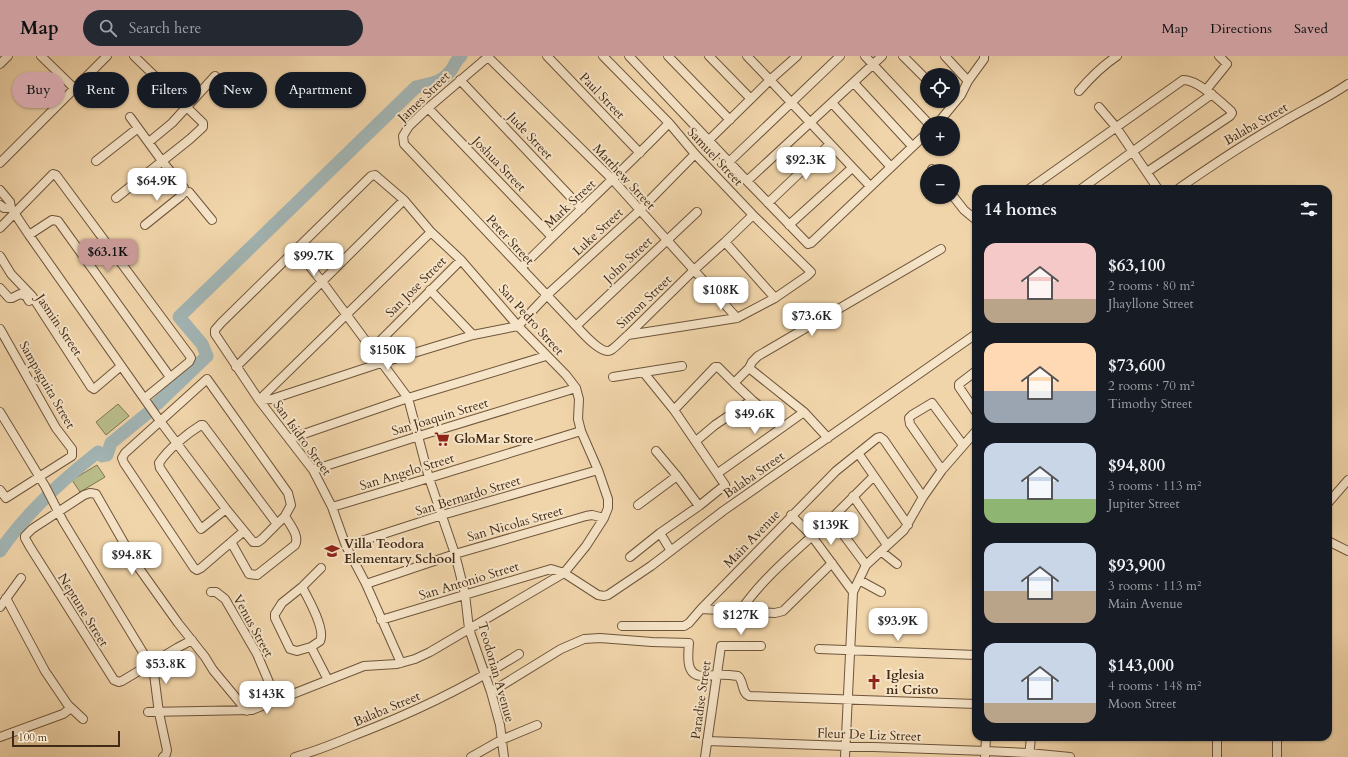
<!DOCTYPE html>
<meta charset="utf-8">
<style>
:root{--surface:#171b24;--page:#242831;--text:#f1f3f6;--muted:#9ea1a6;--accent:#c59692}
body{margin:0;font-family:Cardo,serif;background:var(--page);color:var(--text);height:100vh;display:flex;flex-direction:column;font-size:15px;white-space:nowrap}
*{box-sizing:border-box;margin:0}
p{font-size:13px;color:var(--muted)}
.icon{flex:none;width:22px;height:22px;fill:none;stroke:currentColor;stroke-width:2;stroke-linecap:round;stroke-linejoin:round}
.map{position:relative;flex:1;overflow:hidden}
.drawer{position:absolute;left:972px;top:129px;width:360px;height:556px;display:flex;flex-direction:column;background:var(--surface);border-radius:12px;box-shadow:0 1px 3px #0004}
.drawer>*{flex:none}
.guide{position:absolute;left:12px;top:16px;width:380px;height:36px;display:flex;gap:8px}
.tools{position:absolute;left:920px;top:12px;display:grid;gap:8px}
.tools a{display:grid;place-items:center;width:40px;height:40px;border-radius:50%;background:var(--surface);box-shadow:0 1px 3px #0004;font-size:20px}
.scale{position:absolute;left:12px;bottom:10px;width:108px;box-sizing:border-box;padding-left:4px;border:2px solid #422a16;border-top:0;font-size:11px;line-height:14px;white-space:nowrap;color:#422a16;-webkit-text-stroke:3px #f6e4c8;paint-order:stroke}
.price{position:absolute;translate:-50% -34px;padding:0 9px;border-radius:8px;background:#fff;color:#222;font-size:13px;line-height:26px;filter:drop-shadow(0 1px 2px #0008)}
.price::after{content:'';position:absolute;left:50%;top:24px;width:12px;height:9px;margin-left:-6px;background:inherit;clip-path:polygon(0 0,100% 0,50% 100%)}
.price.selected{background:var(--accent);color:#111}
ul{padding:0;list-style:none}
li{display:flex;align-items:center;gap:12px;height:100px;padding:0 12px}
li span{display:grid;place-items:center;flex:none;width:112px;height:80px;border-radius:12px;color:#555}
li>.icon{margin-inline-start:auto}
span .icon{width:48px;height:48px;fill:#fffc;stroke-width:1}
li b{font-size:17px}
h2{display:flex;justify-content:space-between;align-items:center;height:48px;padding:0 12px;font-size:17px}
.chip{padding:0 14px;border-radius:18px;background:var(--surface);box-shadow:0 1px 3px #0004;font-size:14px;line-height:36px}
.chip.selected{background:var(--accent);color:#111}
header{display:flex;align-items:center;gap:24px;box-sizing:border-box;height:56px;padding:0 20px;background:var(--accent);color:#111}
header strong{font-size:19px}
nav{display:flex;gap:22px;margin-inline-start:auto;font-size:14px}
.search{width:280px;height:36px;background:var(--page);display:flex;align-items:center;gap:10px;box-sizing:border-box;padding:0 14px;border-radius:22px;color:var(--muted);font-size:15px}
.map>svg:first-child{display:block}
.green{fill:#b9bd8a;stroke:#7e7450}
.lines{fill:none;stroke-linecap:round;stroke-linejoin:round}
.river{stroke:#a2b5b5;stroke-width:13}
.minor-casing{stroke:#6e553b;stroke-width:10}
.minor{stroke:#f6e4c8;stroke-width:8}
.labels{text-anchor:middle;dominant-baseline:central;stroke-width:4;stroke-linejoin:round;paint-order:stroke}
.street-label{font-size:13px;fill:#422a16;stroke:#f6e4c8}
.poi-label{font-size:13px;font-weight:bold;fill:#422a16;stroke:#f6e4c8;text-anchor:start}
</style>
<header>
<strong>Map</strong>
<div class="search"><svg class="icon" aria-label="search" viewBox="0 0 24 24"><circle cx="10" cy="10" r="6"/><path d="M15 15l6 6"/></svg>Search here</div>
<nav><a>Map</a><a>Directions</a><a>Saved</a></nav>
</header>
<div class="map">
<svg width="1348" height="701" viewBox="0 0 1348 701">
<rect width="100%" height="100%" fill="#f1d5aa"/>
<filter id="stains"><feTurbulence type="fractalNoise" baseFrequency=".005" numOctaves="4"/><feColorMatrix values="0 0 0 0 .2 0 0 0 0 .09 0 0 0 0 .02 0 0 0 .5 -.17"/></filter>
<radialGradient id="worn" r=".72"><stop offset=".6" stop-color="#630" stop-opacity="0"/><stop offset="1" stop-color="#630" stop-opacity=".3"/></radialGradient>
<path class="green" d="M118,348L129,360L106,379L96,366Z
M97,409L105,421L80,436L72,424Z"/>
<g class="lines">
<path class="river" d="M157,348L207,300L202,288L179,261L416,31C432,27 442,27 452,13C455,8 457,3 461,0
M0,495C26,457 61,425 98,396L102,400L107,399L111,387L149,356"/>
<g class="minor-casing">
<path id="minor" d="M41,0L75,33
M489,0L428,52L409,70L403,80L404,88L576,270C582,276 602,300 611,294C617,290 622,284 628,279L694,214L725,186L753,159
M547,0L640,97
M603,0L669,67L695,98L753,159L811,216L807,220L775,242L737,262L628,279
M629,0L747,125L808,188L811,187L927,77
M668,0L730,64
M709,0L751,43
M797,0L770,24L870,130
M865,0L928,67
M903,0L927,24
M945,0L968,25
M488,1L613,124L737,262
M0,8L8,0
M460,24L582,153
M854,27L912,90
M1206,34L1227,8L1219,0
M1079,35C1091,21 1102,10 1117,0
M832,47L891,111
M1099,51L1116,71L1158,133
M428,52L552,181
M130,61L162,105L184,132V136L181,140L145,169
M938,67L961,39L968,25L984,3V0
M709,84L770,24L747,0
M149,86L172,67L215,20
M96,105L138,72
M729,106L840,0
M0,107L107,0
M932,113L933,115
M747,125L882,0
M1029,133L1183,24C1197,23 1221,46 1231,55L1232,57L1230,60L1147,116
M1081,133L1212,38
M1178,133C1211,110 1244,88 1279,68C1302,54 1326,43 1348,28
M0,134L10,146L11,152L29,179L160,365L226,453L253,486H258L262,483L285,460L291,449L288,437L207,323L125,397L122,402L124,407L194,512L197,514L201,512L244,475
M184,136H189L212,164
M953,140L964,154L976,164
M116,142L190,83L203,71V67L134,0
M768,147L830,88
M0,149L4,152H11
M789,169L852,112
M0,172L53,118L56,119L190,300L191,302L189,306L145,342
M29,179L52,164L58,165L170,321
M725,186L775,242
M296,193L323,227L408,342L429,422L455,498L465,538L469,573L491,636L500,669L504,701
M0,200L11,218L32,240L91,331L94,333L121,310
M521,212C569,163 621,117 669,67
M0,232L9,242H12L20,238L26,240L29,245
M430,234L473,279
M576,270L697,156
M0,273L56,372L72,393V400L6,442L0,434
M372,293L461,204
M236,311L404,144
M976,315L959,328V331L976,356
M613,321L682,310
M259,344L272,343L381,307L473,279L518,270L547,239L639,155L695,98
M259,344L431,176
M752,344L784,370
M674,354L715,311H718L734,327
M0,356L45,430L63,465L150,608L154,618L159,657L167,694L166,698L163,701
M828,382L804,356L749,312L752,306L758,300L941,193
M289,383L408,342L546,300
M696,385L715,369L752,344L734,327L749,312
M963,389L932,347L912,359L909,362L910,368L942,414L976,375
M656,395L677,420L699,450
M313,414L419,380L576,332
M718,417L804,356
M874,420L908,469
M853,440L887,489
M1328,447L1348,424
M638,449L677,420
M332,451L429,422L581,375
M226,453L201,473L160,412L159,407C168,393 188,377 201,369H203L277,468
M791,459L811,479L853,536
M831,462L866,509
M660,477L671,495
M1328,485L1348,495
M231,486L249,518L257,519L295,489C300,480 290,469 285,460
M346,490L442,459L598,414
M882,496L897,508
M630,501L660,477L699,450L725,429L674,354L644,317
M832,507L783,555L775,557L701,553L836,415L877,382L880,381L884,384L923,441
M859,524L881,536
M366,528L455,498L586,460L592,459L604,462
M302,531C308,542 326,574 320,585L311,591L328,624
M211,536H216L225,543L257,598L277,645
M6,542L45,615L68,649L83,663
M0,551L21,522
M741,554C765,519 801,491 832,462C846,448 860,434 874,420L858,397
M381,564L551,513L564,517L598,539L604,540L608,539L651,510L723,455L976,278
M622,570H684L689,567L701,553
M192,584L177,592L122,625L119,626L114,624L30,491L25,482V480L32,473L84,439L90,437L96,438L136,508L178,567L205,601L213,614L247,655
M311,591L297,595L290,593L275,562V558L282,547L302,531L321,512
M819,593L976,599
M491,636L561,593L584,583L600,582L652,586L689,587C688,600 685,620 703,620C707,620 711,619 716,619C723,618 731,619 738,620C744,625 741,636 749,640L976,648
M148,656L252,654L364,610L397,608L415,603L430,596L564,517L586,490L604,462L608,452V443L598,414L581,375L578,363L579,343L576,332L566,319L518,270L461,204L431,176L404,144L375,119L371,120L221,267L215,274V278L259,344L313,414L332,451L346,490L366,528L401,607
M0,681L63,658L71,652
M1277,681V701
M707,685L986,695L1029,697L1070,701
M295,701C316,695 336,687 355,679C413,657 467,631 519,598
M471,701L501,684L537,669
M705,701L721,590H761
M845,701L853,536L866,509L904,474L923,441L942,414
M985,701L986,681
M1029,701L1031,681
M1217,701V681"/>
</g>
<use href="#minor" class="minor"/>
</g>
<defs>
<g id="supermarket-bare" transform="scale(1.2)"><path d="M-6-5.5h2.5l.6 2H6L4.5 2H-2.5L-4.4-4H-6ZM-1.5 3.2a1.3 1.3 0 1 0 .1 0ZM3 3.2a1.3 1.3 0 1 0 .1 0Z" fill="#8f2418" stroke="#f6e4c8" stroke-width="2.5" paint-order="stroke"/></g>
<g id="school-bare" transform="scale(1.2)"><path d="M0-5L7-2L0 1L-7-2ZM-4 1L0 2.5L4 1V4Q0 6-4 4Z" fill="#8f2418" stroke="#f6e4c8" stroke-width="2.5" paint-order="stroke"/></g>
<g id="church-bare" transform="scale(1.2)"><path d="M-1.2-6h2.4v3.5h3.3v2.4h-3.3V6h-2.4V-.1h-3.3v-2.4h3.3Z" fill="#8f2418" stroke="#f6e4c8" stroke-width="2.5" paint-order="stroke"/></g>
</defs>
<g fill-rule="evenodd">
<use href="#supermarket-bare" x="442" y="383"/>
<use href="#school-bare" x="332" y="495"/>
<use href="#church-bare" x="874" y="626"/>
</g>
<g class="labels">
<g class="street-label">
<text transform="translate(602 40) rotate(46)">Paul Street</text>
<text transform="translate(424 41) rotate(-44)">James Street</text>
<text transform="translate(1256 68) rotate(-30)">Balaba Street</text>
<text transform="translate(530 80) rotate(47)">Jude Street</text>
<text transform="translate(715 101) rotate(47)">Samuel Street</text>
<text transform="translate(499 108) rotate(46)">Joshua Street</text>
<text transform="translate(624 121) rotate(47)">Matthew Street</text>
<text transform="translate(570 148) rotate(-43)">Mark Street</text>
<text transform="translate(598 176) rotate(-43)">Luke Street</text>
<text transform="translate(510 184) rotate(47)">Peter Street</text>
<text transform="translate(628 204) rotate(-43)">John Street</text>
<text transform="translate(416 231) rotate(-45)">San Jose Street</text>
<text transform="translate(644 246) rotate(-44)">Simon Street</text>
<text transform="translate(531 264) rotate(48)">San Pedro Street</text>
<text transform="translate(59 269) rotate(56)">Jasmin Street</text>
<text transform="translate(47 329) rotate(60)">Sampaguita Street</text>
<text transform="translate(440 361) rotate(-17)">San Joaquin Street</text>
<text transform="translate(302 382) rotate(54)">San Isidro Street</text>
<text transform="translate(407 416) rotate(-17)">San Angelo Street</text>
<text transform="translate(754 419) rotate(-35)">Balaba Street</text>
<text transform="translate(468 440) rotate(-17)">San Bernardo Street</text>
<text transform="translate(515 468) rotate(-16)">San Nicolas Street</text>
<text transform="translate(752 483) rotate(-46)">Main Avenue</text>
<text transform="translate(469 525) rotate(-17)">San Antonio Street</text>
<text transform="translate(83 554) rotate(58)">Neptune Street</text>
<text transform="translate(253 570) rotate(61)">Venus Street</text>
<text transform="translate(496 616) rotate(74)">Teodorian Avenue</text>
<text transform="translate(701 644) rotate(-82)">Paradise Street</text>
<text transform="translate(387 653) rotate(-23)">Balaba Street</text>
<text transform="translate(869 679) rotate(2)">Fleur De Liz Street</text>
</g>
<g class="poi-label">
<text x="454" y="383">GloMar Store</text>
<text x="344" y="488">Villa Teodora<tspan x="344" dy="15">Elementary School</tspan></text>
<text x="886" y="619">Iglesia<tspan x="886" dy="15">ni Cristo</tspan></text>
</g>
</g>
<rect width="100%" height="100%" filter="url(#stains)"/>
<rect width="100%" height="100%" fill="url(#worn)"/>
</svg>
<div class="tools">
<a><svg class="icon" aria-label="locate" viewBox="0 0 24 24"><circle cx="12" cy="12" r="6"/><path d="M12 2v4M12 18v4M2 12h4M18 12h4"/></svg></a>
<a>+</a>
<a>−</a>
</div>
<div class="scale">100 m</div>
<b class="price" style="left:806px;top:125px">$92.3K</b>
<b class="price" style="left:157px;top:146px">$64.9K</b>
<b class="price selected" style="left:108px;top:217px">$63.1K</b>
<b class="price" style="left:314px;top:221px">$99.7K</b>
<b class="price" style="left:721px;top:255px">$108K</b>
<b class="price" style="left:812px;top:281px">$73.6K</b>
<b class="price" style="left:388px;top:315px">$150K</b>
<b class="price" style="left:755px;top:379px">$49.6K</b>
<b class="price" style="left:831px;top:490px">$139K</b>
<b class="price" style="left:132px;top:520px">$94.8K</b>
<b class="price" style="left:741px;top:580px">$127K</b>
<b class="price" style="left:898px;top:586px">$93.9K</b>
<b class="price" style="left:166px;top:629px">$53.8K</b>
<b class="price" style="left:267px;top:659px">$143K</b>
<div class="guide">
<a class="chip selected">Buy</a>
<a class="chip">Rent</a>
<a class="chip">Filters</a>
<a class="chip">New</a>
<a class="chip">Apartment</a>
</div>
<section class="drawer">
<h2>14 homes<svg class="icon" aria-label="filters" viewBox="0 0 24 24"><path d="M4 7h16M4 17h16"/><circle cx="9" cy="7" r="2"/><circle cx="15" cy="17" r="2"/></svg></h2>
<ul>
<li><span style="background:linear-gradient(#f6c9c9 70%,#b9a48a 0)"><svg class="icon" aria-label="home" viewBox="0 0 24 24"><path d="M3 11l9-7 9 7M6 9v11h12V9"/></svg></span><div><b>$63,100</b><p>2 rooms · 80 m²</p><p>Jhayllone Street</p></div></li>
<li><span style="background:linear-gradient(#ffd9b3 60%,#9aa5b1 0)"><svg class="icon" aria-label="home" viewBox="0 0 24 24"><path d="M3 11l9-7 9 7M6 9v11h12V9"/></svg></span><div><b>$73,600</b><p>2 rooms · 70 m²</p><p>Timothy Street</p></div></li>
<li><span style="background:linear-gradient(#c9d6e8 70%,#8fb573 0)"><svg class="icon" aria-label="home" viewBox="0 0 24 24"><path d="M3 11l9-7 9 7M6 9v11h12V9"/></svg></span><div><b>$94,800</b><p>3 rooms · 113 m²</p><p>Jupiter Street</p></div></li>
<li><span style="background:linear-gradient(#c9d6e8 60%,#b9a48a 0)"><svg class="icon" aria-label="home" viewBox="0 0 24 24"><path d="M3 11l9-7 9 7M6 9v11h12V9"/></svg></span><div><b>$93,900</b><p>3 rooms · 113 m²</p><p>Main Avenue</p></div></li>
<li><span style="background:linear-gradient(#c9d6e8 75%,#b9a48a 0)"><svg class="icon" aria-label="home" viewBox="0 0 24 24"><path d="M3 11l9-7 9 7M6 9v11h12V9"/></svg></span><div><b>$143,000</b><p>4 rooms · 148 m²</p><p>Moon Street</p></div></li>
</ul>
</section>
</div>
